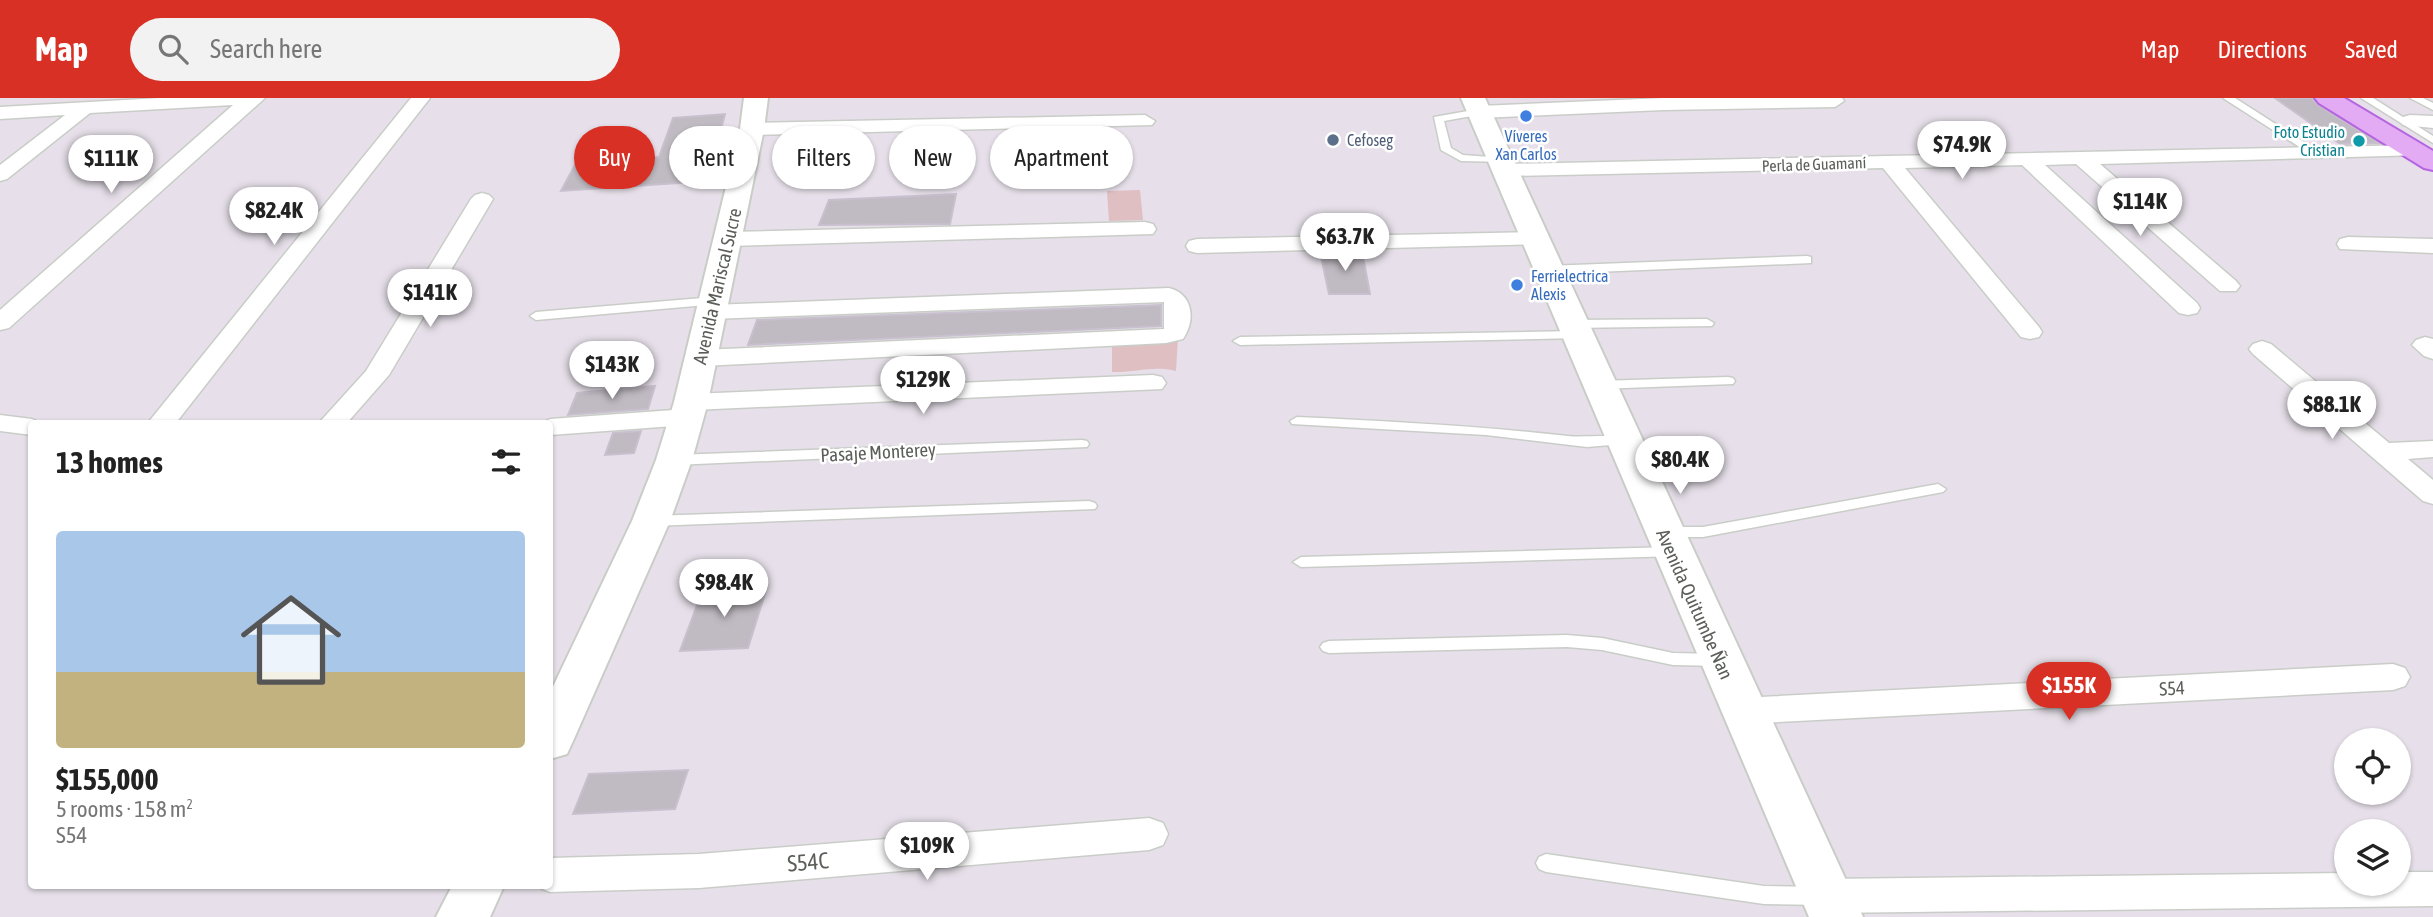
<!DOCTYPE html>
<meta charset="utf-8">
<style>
:root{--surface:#fff;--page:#f2f2f2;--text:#222;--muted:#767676;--accent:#d93025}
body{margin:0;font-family:"Asap Condensed",sans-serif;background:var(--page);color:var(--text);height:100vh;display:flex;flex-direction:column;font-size:26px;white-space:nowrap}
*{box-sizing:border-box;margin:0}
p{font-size:23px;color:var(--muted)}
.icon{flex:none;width:38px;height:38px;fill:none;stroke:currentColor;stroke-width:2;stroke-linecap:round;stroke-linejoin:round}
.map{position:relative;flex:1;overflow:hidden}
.side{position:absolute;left:28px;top:322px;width:525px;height:469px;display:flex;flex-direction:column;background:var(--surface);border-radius:7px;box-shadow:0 2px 5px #0004}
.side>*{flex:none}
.hud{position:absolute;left:574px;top:28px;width:665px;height:63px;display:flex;gap:14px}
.tools{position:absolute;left:2334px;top:630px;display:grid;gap:14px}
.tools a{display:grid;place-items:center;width:77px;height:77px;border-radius:50%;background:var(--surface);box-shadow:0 2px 5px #0004;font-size:35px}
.price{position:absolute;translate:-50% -60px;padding:0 16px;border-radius:24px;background:#fff;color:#222;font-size:23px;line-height:46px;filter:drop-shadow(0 2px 4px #0008)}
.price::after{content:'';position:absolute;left:50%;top:42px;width:21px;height:16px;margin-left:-10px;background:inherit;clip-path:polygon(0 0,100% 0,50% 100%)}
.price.on{background:var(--accent);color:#fff}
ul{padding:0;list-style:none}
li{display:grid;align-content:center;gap:14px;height:371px;padding:0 28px}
li span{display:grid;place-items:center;height:217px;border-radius:7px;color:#555}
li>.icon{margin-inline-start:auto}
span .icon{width:126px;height:126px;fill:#fffc;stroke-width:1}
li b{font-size:30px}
h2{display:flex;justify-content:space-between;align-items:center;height:84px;padding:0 28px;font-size:30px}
.tag{padding:0 24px;border-radius:32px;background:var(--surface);box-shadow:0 2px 5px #0004;font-size:24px;line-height:63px}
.tag.on{background:var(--accent);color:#fff}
header{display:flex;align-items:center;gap:42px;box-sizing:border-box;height:98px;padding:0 35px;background:var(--accent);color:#fff}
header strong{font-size:33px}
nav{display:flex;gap:38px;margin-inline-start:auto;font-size:24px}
.search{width:490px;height:63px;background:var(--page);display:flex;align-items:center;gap:18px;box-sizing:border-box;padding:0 24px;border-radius:38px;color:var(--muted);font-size:26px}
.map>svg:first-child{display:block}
.green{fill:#dfbfc2}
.building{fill:#c0bbc2;stroke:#c8c0ce;stroke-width:2}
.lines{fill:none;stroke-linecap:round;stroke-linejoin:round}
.lane-casing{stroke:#c9cdc7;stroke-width:3}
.street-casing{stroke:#c9cdc7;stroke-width:3}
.secondary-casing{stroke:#c9cdc6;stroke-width:4}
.primary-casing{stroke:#b465df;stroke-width:4}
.lane{fill:#fff;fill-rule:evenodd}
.street{fill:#fff;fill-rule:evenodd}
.secondary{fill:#fff;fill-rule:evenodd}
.primary{fill:#e3abf4;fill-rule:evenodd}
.shop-dot{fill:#3f7fe0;stroke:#fff;stroke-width:2.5}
.service-dot{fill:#5c6f8a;stroke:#fff;stroke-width:2.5}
.culture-dot{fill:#0f9aa8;stroke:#fff;stroke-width:2.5}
.labels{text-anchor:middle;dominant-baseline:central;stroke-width:5;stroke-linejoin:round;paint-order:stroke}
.far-culture-label{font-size:16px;fill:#0d838f;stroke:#fff;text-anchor:end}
.far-shop-label{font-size:16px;fill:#366cbe;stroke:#fff}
.far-service-label{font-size:16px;fill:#4e5e75;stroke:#fff;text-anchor:start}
.far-street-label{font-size:16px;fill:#5c5f59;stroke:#fff}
.street-label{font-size:19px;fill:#5c5f59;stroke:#fff}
.near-street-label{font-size:23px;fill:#5c5f59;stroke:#fff}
</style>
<header>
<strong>Map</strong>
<div class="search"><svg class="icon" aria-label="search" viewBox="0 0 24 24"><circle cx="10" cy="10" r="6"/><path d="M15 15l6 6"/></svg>Search here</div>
<nav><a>Map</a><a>Directions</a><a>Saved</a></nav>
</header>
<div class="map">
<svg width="2433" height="819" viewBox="0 0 2433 819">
<rect width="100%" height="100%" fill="#e7e0ea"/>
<path class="green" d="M1140,92L1143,122L1109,123L1107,93Z
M1178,240L1176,273C1153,267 1135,275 1112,274V243Z"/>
<path class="building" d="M2275,0H2312L2318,7L2379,45L2340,46Z
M725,16L708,83L561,93L576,65L659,59L673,20Z
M956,96L950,126L819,127L829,102Z
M1362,153L1370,196H1329L1320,154Z
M1161,207V228L748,247L757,222Z
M655,288L648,311L568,317L577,295Z
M641,333L634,355L605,357L613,335Z
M767,489L748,550L680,553L703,491Z
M688,672L675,711L573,716L589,676Z"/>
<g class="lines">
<g class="lane-casing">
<path id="lane" d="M2223,0H2235L2321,55L2312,57Z
M2361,0H2373L2433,38V45Z
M2410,0H2423L2433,5V12Z
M1479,11L1483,12V16L1444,23L1451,50L1463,57L1505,60V64L1461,63L1441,52L1434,19Z
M1948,26H1956L1992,60V64H1984L1948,30Z
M1807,158L1811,159V165L1547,176L1541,172L1547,168Z
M714,199L718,200V206L536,222L530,218L536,214Z
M1707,221L1714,225L1712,228L1571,230L1564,226L1571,222Z
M1576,233L1583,237L1581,240L1240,247L1233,243L1240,239Z
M1728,279L1733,280L1735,283L1733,286L1598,291L1591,287L1598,283Z
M1297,319C1388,323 1478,328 1568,338C1582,340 1623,335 1630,342L1623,346L1587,349L1486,337L1292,326L1290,323Z
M1082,342L1087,343L1089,346L1087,349L674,367L666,362L674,357Z
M1938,386L1946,391L1943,394L1703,439H1666L1658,434L1666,429H1703Z
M1089,403L1095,405L1097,408L1095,411L651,428L643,423L651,418Z
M1672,449L1678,450L1680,454L1678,458L1301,469L1293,464L1301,459Z
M1567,537L1602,540L1673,555L1720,556L1726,557L1729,562L1726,567L1720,568L1673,567L1602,552L1567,549L1329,555L1323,553L1320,549L1323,545L1329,543Z
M1546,756L1764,788L1821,789L1829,791L1832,798L1829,805L1821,807L1764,806L1546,774L1539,771L1536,765L1539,759Z"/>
</g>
<g class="street-casing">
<path id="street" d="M161,0H265L9,230L0,232V212L233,7L90,15L7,81L0,83V67L65,17L0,21V9Z
M411,0H430L175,326H147Z
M1664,0H1842L1844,3L1835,9L1664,12L1479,20L1470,14L1479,8Z
M1145,17L1155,23L1152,27L752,37L742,31L752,25Z
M2410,17L2433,18V30L2403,27L2400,23L2403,19Z
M2416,47L2423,49L2426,53L2423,57L2100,66L2236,183L2240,188L2236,193H2220L2076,66L2045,67L2197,205L2200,210L2197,215L2188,217L2179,215L2022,67L1905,70L2039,229L2042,234L2039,239L2030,241L2021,239L1883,70L1507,78L1500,76L1497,72L1500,68L1507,66Z
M482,95L489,97L493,101L389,277L346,326H318L366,273L471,101L475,97Z
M1145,124L1153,126L1156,131L1153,136L729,148L721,146L718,141L721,136L729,134Z
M1534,134L1542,136L1545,141L1542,146L1197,155L1189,153L1186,148L1189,143L1197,141Z
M2348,139L2433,141V155L2340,151L2337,146L2340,141Z
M1169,190C1193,196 1196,222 1183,241L1166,245L701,268L692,265L688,260L692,255L701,252L1164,231V204L712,221L703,219L700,214L703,209L712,207Z
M2425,239L2433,241V261L2424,258L2412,247L2416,242Z
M2262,243L2271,246L2389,345L2433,343V359L2408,361L2433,382V406L2423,403L2253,256L2249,251L2253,246Z
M1153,277L1162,279L1166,285L1162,291L693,312L698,313L702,319L698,325L688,327L550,337V326H539L550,321L687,311L678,304L682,298L691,296Z
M0,317L32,321L43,326H32V337L0,333Z
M2393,566L2405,570L2410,579L2405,588L2393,592L1742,626L1729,622L1724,613L1729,604L1742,600Z
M1149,720L1163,725L1168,736L1163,747L1149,752L699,790L550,794L535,788H550V760L699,756Z
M2399,774H2433V808L1827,815L1813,810L1807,798L1813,786L1827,781L2347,775V786H2399Z"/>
</g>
<g class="secondary-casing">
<path id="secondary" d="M744,0H768L764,31L708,304L692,362L670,423L573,643L567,656L550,661V595L632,423L656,362L674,304L740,31Z
M1461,0H1485L1863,819H1809Z
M452,788H504L490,819H436Z"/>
</g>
<g class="primary-casing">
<path id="primary" d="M2315,0H2344L2433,53V72L2424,70L2319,5Z"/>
</g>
<use href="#lane" class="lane"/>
<use href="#street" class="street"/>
<use href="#secondary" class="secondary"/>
<use href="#primary" class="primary"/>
</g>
<g class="shop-dot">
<circle cx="1526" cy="18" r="7"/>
<circle cx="1517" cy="187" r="7"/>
</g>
<circle class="service-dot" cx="1333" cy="42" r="7"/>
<circle class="culture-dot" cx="2359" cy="43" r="7"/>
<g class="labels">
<g class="far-culture-label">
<text x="2345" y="34">Foto Estudio<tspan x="2345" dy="18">Cristian</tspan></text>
</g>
<g class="far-shop-label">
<text x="1526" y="38">Víveres<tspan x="1526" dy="18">Xan Carlos</tspan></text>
<text x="1531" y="178" text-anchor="start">Ferrielectrica<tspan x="1531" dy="18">Alexis</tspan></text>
</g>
<g class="far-service-label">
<text x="1347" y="42">Cefoseg</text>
</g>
<g class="far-street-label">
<text transform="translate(1814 66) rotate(-2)">Perla de Guamaní</text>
</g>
<g class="street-label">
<text transform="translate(717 188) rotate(-77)">Avenida Mariscal Sucre</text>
<text transform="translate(878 354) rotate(-3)">Pasaje Monterey</text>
<text transform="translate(1695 506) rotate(66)">Avenida Quitumbe Ñan</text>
<text transform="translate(2172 590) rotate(-3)">S54</text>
</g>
<g class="near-street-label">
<text transform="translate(808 764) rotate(-5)">S54C</text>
</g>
</g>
</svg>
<div class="tools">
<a><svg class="icon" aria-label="locate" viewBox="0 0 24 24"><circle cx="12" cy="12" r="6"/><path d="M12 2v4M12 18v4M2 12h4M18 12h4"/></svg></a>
<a><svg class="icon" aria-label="layers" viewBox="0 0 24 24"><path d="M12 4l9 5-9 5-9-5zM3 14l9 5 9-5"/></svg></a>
</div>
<b class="price" style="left:1962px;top:83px">$74.9K</b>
<b class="price" style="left:111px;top:97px">$111K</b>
<b class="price" style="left:2140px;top:140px">$114K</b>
<b class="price" style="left:274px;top:149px">$82.4K</b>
<b class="price" style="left:1345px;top:175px">$63.7K</b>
<b class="price" style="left:430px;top:231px">$141K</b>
<b class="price" style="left:612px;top:303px">$143K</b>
<b class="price" style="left:923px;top:318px">$129K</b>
<b class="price" style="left:2332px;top:343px">$88.1K</b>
<b class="price" style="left:1680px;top:398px">$80.4K</b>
<b class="price" style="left:724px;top:521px">$98.4K</b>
<b class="price on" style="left:2069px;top:624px">$155K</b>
<b class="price" style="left:927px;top:784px">$109K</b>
<div class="hud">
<a class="tag on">Buy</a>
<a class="tag">Rent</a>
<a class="tag">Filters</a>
<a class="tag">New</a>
<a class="tag">Apartment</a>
</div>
<section class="side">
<h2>13 homes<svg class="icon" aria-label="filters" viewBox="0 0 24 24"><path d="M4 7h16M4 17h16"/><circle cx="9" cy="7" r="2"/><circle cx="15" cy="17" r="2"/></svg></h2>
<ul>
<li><span style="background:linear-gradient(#a9c7e8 65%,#c2b280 0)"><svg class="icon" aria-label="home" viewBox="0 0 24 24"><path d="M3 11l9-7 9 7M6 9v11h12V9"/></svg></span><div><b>$155,000</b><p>5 rooms · 158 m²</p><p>S54</p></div></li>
</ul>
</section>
</div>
